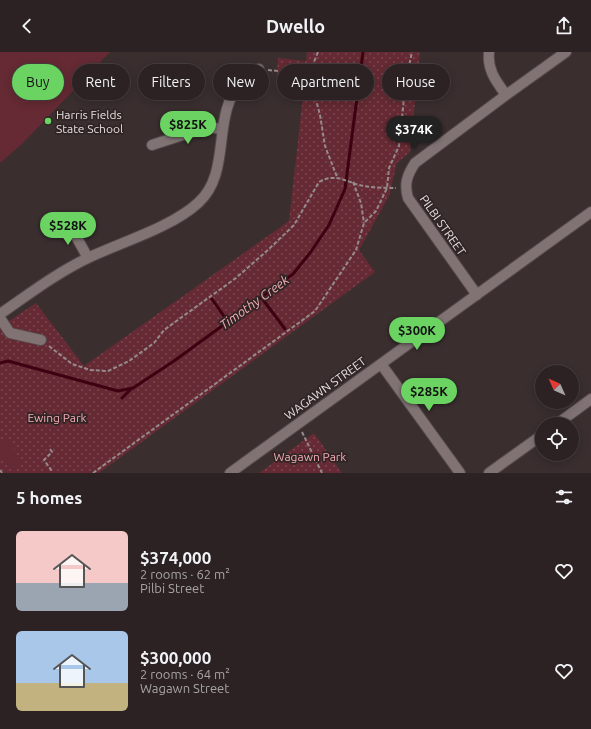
<!DOCTYPE html>
<meta charset="utf-8">
<style>
:root{--surface:#2c2223;--page:#382f30;--text:#f1f3f6;--muted:#a6a4a6;--line:#483f41;--accent:#6bd362}
body{margin:0;font-family:Ubuntu,sans-serif;background:var(--page);color:var(--text);height:100vh;display:flex;flex-direction:column;font-size:15px;white-space:nowrap}
*{box-sizing:border-box;margin:0}
p{font-size:13px;color:var(--muted)}
.icon{flex:none;width:22px;height:22px;fill:none;stroke:currentColor;stroke-width:2;stroke-linecap:round;stroke-linejoin:round}
.map{position:relative;height:421px;overflow:hidden}
.drawer{display:flex;flex-direction:column;background:var(--surface);flex:1}
.drawer>*{flex:none}
.top-card{position:absolute;left:12px;top:12px;width:567px;height:36px;display:flex;gap:8px}
.needle{width:26px;rotate:315deg}
.buttons{position:absolute;left:535px;top:313px;display:grid;gap:8px}
.buttons a{display:grid;place-items:center;width:44px;height:44px;border-radius:50%;background:var(--surface);box-shadow:0 2px 10px #0003,0 0 0 1px var(--line);font-size:20px}
.price{position:absolute;translate:-50% -34px;padding:0 9px;border-radius:14px;background:var(--accent);color:#111;font-size:13px;line-height:26px;filter:drop-shadow(0 1px 2px #0008)}
.price::after{content:'';position:absolute;left:50%;top:24px;width:12px;height:9px;margin-left:-6px;background:inherit;clip-path:polygon(0 0,100% 0,50% 100%)}
.price.current{background:#222;color:#fff}
ul{padding:0;list-style:none}
li{display:flex;align-items:center;gap:12px;height:100px;padding:0 16px}
li span{display:grid;place-items:center;flex:none;width:112px;height:80px;border-radius:6px;color:#555}
li>.icon{margin-inline-start:auto}
span .icon{width:48px;height:48px;fill:#fffc;stroke-width:1}
li b{font-size:17px}
h2{display:flex;justify-content:space-between;align-items:center;height:48px;padding:0 16px;font-size:17px}
.pill{padding:0 14px;border-radius:18px;background:var(--surface);box-shadow:0 2px 10px #0003,0 0 0 1px var(--line);font-size:14px;line-height:36px}
.pill.current{background:var(--accent);color:#111}
header{display:flex;justify-content:space-between;align-items:center;height:52px;padding:0 16px;background:var(--surface);font-size:18px;font-weight:700}
.map>svg:first-child{display:block}
.green{fill:url(#green-dots)}
.pitch{fill:#652a33}
.lines{fill:none;stroke-linecap:round;stroke-linejoin:round}
.stream{stroke:#3d0211;stroke-width:3}
.minor-casing{stroke:#544a4b;stroke-width:12}
.path{stroke:#958b8c;stroke-width:2;stroke-dasharray:4 2;stroke-linecap:butt}
.minor{stroke:#817374;stroke-width:10}
.poi-dot{fill:#6bd362;stroke:#302425;stroke-width:1.5}
.labels{text-anchor:middle;dominant-baseline:central;stroke-width:3.5;stroke-linejoin:round;paint-order:stroke}
.poi-label{font-size:12px;fill:#e6dede;stroke:#302425;text-anchor:start}
.street-label{font-size:12px;fill:#e6dede;stroke:#302425}
.park-label{font-size:12px;fill:#f4acb3;stroke:#302425}
.water-label{font-size:13px;font-style:italic;fill:#f5adb4;stroke:#302425}
</style>
<header><svg class="icon" aria-label="back" viewBox="0 0 24 24"><path d="M15 5l-7 7 7 7"/></svg>Dwello<svg class="icon" aria-label="share" viewBox="0 0 24 24"><path d="M12 15V3M7 8l5-5 5 5M5 13v7h14v-7"/></svg></header>
<div class="map">
<svg width="591" height="421" viewBox="0 0 591 421">
<defs>
<pattern id="green-dots" width="8" height="8" patternUnits="userSpaceOnUse"><rect width="8" height="8" fill="#652a33"/><path d="M2 2h.1M6 6h.1" fill="none" stroke="#7b4850" stroke-width="1.8" stroke-linecap="round"/></pattern>
</defs>
<rect width="100%" height="100%" fill="#3a2e2f"/>
<path class="green" d="M307,0H420L410,100L397,111L389,144L359,198L375,220L99,421H0V275L36,251L84,314L289,169L305,26L277,22L278,6L306,9Z
M314,381L342,421H259Z"/>
<path class="pitch" d="M0,0H110L22,92L0,111Z
M7,386L22,410L10,417L0,401V390Z"/>
<g class="lines">
<path class="stream" d="M261,245L285,277
M212,247L228,270
M0,311L8,309L118,339L133,336L174,309L293,222L310,201L329,173L345,137L363,0
M122,346L131,337"/>
<g class="minor-casing">
<path id="minor" d="M489,0C487,18 496,29 506,43
M152,93L207,75L222,77
M68,170L88,206
M477,243L408,146C404,132 407,123 415,111L506,43L566,0
M0,262C29,242 58,220 90,205C122,190 172,175 198,151C233,120 210,63 242,29C246,24 254,20 259,17
M0,266L10,281L41,288
M381,312L460,421
M557,372L591,347
M230,421L591,160
M489,421L542,383"/>
</g>
<path class="path" d="M318,0L309,22L320,63L325,94L337,125
M268,18L309,22
M353,130L361,151L364,171
M49,294L72,312L90,318L108,319L129,309L154,291L164,278L236,226L269,197L294,173L319,130C336,120 347,131 364,134C374,136 386,136 396,136
M302,380L322,421
M50,397L52,400L44,408L52,419
M0,418L2,421
M93,421L315,259L356,198L364,171L376,159L387,136L389,116L399,94L406,28L412,0"/>
<use href="#minor" class="minor"/>
</g>
<circle class="poi-dot" cx="48" cy="69" r="4"/>
<g class="labels">
<g class="poi-label">
<text x="56" y="62">Harris Fields<tspan x="56" dy="14">State School</tspan></text>
</g>
<g class="street-label">
<text transform="translate(443 173) rotate(55)">PILBI STREET</text>
<text transform="translate(325 336) rotate(-36)">WAGAWN STREET</text>
</g>
<g class="park-label">
<text x="57" y="365">Ewing Park</text>
<text x="310" y="404">Wagawn Park</text>
</g>
<g class="water-label">
<text transform="translate(254 250) rotate(-36)">Timothy Creek</text>
</g>
</g>
</svg>
<div class="buttons">
<a><svg class="needle" viewBox="-14 -14 28 28"><path d="M0-13l5 13h-10z" fill="#e53935"/><path d="M0 13l5-13h-10z" fill="#a6a4a6"/></svg></a>
<a><svg class="icon" aria-label="locate" viewBox="0 0 24 24"><circle cx="12" cy="12" r="6"/><path d="M12 2v4M12 18v4M2 12h4M18 12h4"/></svg></a>
</div>
<b class="price" style="left:188px;top:93px">$825K</b>
<b class="price current" style="left:414px;top:98px">$374K</b>
<b class="price" style="left:68px;top:194px">$528K</b>
<b class="price" style="left:417px;top:299px">$300K</b>
<b class="price" style="left:429px;top:360px">$285K</b>
<div class="top-card">
<a class="pill current">Buy</a>
<a class="pill">Rent</a>
<a class="pill">Filters</a>
<a class="pill">New</a>
<a class="pill">Apartment</a>
<a class="pill">House</a>
</div>
</div>
<section class="drawer">
<h2>5 homes<svg class="icon" aria-label="filters" viewBox="0 0 24 24"><path d="M4 7h16M4 17h16"/><circle cx="9" cy="7" r="2"/><circle cx="15" cy="17" r="2"/></svg></h2>
<ul>
<li><span style="background:linear-gradient(#f6c9c9 65%,#9aa5b1 0)"><svg class="icon" aria-label="home" viewBox="0 0 24 24"><path d="M3 11l9-7 9 7M6 9v11h12V9"/></svg></span><div><b>$374,000</b><p>2 rooms · 62 m²</p><p>Pilbi Street</p></div><svg class="icon" aria-label="heart" viewBox="0 0 24 24"><path d="M12 20l-8-8c-3-5 5-10 8-4 3-6 11-1 8 4z"/></svg></li>
<li><span style="background:linear-gradient(#a9c7e8 65%,#c2b280 0)"><svg class="icon" aria-label="home" viewBox="0 0 24 24"><path d="M3 11l9-7 9 7M6 9v11h12V9"/></svg></span><div><b>$300,000</b><p>2 rooms · 64 m²</p><p>Wagawn Street</p></div><svg class="icon" aria-label="heart" viewBox="0 0 24 24"><path d="M12 20l-8-8c-3-5 5-10 8-4 3-6 11-1 8 4z"/></svg></li>
</ul>
</section>
